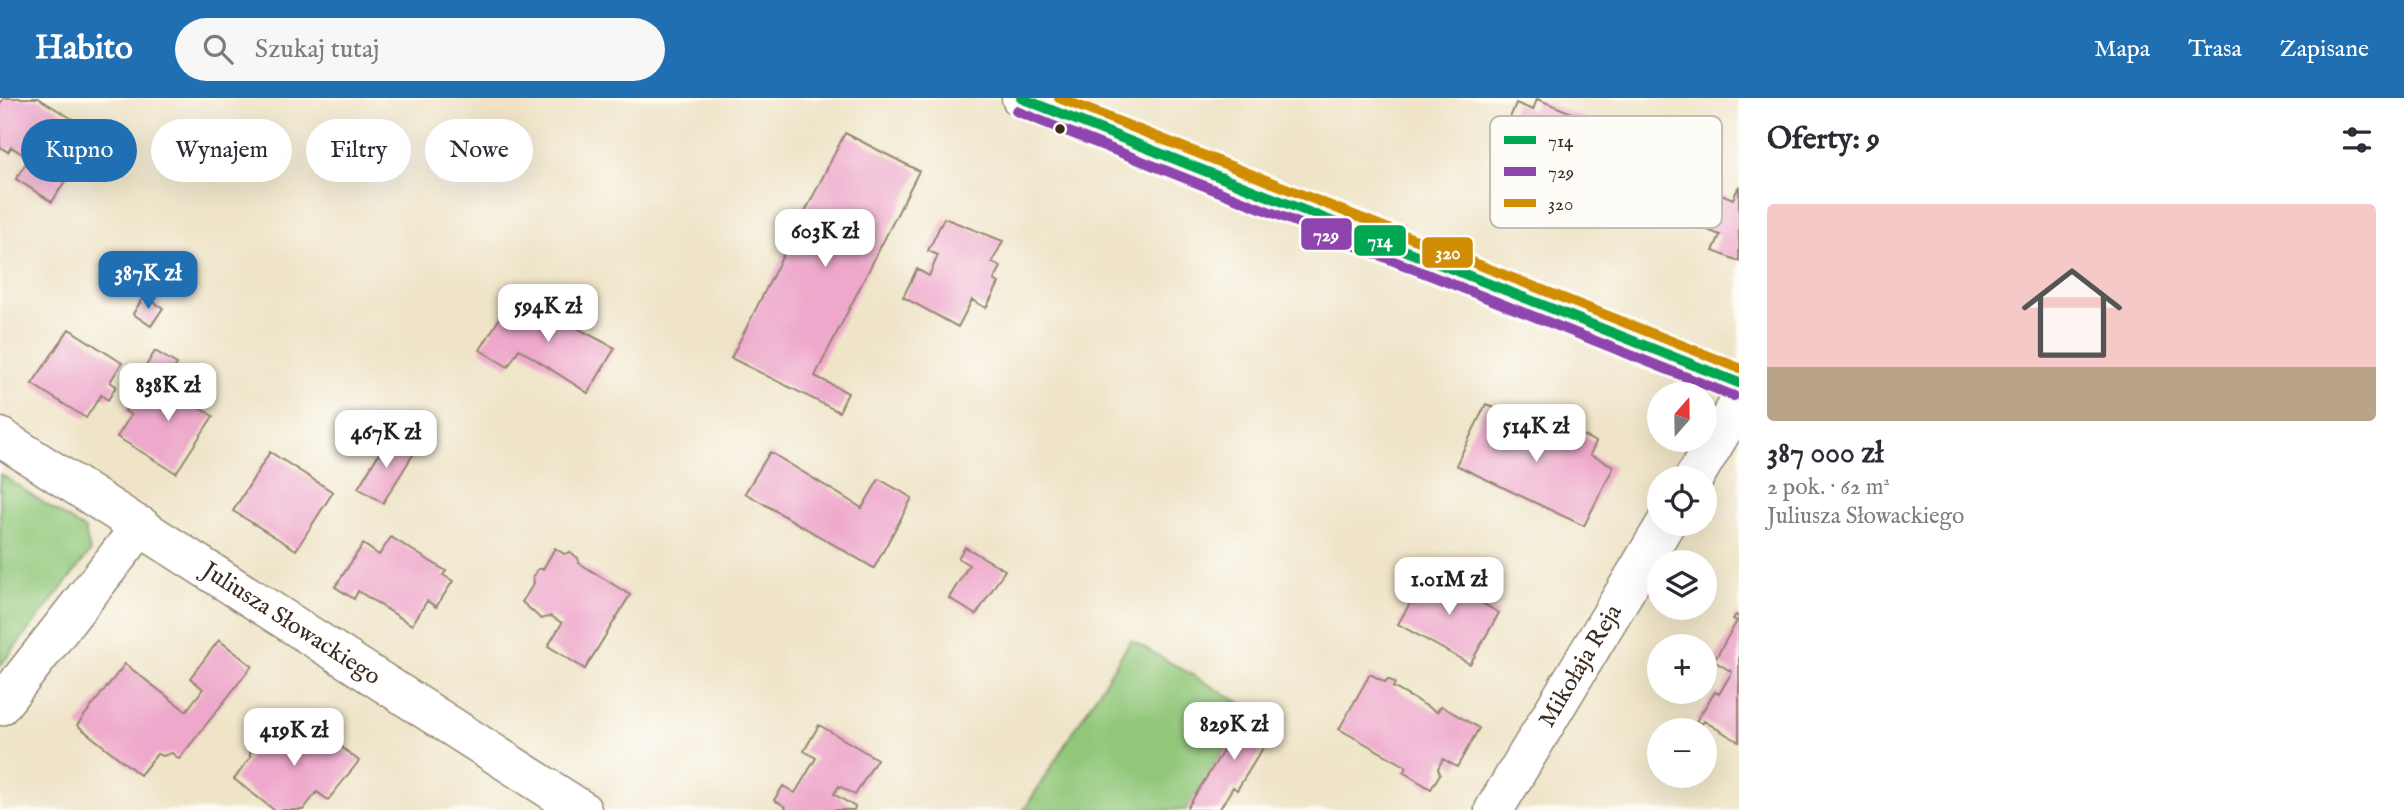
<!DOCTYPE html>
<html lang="pl">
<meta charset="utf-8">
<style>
:root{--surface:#fff;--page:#f7f7f7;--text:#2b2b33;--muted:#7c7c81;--line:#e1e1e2;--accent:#1f6fb2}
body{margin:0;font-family:"IM FELL English",serif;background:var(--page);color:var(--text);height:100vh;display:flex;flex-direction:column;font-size:26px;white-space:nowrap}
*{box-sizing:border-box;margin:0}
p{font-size:23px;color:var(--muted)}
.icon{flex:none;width:38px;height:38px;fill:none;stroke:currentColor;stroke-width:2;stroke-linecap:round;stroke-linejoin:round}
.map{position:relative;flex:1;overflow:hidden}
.sheet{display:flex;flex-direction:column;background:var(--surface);width:665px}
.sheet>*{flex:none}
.top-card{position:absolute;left:21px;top:21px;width:665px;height:63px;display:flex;gap:14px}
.needle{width:46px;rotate:20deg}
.buttons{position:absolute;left:1647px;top:284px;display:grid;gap:14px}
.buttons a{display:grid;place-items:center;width:70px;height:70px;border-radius:50%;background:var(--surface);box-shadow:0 7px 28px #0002;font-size:35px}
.price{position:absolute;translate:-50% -60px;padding:0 16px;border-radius:14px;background:#fff;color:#222;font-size:23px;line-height:46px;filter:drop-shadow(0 2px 4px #0008)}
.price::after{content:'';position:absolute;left:50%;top:42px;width:21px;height:16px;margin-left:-10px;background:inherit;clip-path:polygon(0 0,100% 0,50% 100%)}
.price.on{background:var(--accent);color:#fff}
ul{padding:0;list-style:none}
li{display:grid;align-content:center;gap:14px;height:371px;padding:0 28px}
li+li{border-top:2px solid var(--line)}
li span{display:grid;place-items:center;height:217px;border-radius:7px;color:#555}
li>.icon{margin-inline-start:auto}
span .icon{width:126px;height:126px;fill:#fffc;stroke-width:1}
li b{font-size:30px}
h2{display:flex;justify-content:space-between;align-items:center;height:84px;padding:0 28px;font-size:30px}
.pill{padding:0 24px;border-radius:32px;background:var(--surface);box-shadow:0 7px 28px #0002;font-size:24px;line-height:63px}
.pill.on{background:var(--accent);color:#fff}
header{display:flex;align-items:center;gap:42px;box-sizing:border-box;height:98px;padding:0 35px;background:var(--accent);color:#fff}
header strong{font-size:33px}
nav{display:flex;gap:38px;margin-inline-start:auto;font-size:24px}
.search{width:490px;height:63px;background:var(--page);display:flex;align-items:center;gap:18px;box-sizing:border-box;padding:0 24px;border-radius:38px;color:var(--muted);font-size:26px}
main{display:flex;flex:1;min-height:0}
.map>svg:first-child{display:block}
.green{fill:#91c779;stroke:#66784c;stroke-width:2}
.building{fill:#eea8cb}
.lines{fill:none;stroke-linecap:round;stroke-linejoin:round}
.street-casing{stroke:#958773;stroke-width:41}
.secondary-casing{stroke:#958773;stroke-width:41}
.street{stroke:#fff;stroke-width:38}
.secondary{stroke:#fff;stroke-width:38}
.bus-1-casing{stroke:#fdfcf7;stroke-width:16}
.bus-2-casing{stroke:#fdfcf7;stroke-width:16}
.bus-3-casing{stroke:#fdfcf7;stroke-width:16}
.bus-1{stroke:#00a651;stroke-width:10}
.bus-2{stroke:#8e44ad;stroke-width:10}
.bus-3{stroke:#d18d06;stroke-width:10}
.bus-dot{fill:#3b2a1e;stroke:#fdfcf7;stroke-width:2.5}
.labels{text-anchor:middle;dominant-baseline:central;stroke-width:7;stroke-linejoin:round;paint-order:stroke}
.street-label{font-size:24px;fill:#3b2a1e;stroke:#fdfcf7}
.key{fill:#fdfcf7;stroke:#c3bdb6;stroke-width:2}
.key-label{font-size:19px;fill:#3b2a1e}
.line-badge{stroke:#fdfcf7;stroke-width:2.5}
.badge-label{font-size:19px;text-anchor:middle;font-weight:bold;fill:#fff}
</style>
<header>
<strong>Habito</strong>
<div class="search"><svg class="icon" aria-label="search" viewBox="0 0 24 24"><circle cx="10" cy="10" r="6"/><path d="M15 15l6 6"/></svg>Szukaj tutaj</div>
<nav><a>Mapa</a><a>Trasa</a><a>Zapisane</a></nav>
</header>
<main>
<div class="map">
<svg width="1739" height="712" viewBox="0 0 1739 712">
<rect width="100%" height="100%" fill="#fdfcf7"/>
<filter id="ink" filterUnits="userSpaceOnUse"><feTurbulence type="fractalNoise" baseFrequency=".0143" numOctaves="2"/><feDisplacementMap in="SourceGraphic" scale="14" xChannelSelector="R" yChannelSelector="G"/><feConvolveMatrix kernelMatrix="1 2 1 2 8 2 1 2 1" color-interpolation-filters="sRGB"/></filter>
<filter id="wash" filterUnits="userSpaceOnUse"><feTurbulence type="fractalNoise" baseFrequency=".00686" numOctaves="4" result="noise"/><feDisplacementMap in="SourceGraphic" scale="28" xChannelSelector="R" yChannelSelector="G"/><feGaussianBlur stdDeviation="1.57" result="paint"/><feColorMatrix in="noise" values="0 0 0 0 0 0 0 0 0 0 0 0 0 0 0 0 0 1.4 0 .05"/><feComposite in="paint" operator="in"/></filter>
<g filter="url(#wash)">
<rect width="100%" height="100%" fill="#efe4c8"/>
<path class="green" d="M0,376L85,432L90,454L0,568Z
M1131,542L1250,610L1186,712H1024Z"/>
<g id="blocks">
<path class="building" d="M4,0H38L95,35L52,104L16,81L29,60L11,49L8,54L0,49V6Z
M1537,1L1612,31L1607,44L1622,49L1609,82L1594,76L1584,103L1508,72L1521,42L1504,35L1516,5L1533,12Z
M845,35L919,73L815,278L848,295L839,314L731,260Z
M1739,88V163L1713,153L1720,137L1705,131L1719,95L1733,101Z
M944,120L1003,143L992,164L1001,169L994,182L999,185L986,210L972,202L958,229L903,199L917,171L929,178L938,157L928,153Z
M514,197L615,250L588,295L519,251L508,269L480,252Z
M144,198L163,210L151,228L133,216Z
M69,231L122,265L110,284L116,288L108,302L101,297L86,320L32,286Z
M155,253L177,266L166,284L144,271Z
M180,275L210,294L200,310L213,318L176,375L117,339L131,317L125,313L131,303L137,307L145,296L160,305Z
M1486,306L1567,346L1574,333L1596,344L1590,357L1614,368L1584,428L1456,367Z
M389,339L414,355L383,405L358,390Z
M270,354L333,394L296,452L233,413Z
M770,354L862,410L879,381L912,400L874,470L745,395Z
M391,439L446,473L443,477L453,483L436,509L427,503L412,527L358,493L354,501L335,489L363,446L379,457Z
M965,449L1005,472L976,517L949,500L969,467L958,460Z
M555,450L564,456L570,454L578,460L579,465L630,497L585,571L548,548L562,525L551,518L541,521L522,504L534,485L533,479L538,471H543Z
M1428,474L1449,486L1455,475L1471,483L1465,495L1499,515L1470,566L1398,526Z
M1736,517L1739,519V644L1704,623L1702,626L1696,623L1715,594L1719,596L1732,574L1714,563L1737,523L1733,521Z
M219,542L252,568L179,661L172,655L163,658L157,656L140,677L77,627L125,566L186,613L203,591L190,580Z
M1370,576L1385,584L1388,581L1395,585L1393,589L1437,614L1441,608L1479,630L1457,669L1443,661L1438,670L1440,676L1431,691L1403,674L1407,669L1339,631Z
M1250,610L1277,627L1237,692L1233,689L1219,712H1186Z
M282,618L316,645L324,635L359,663L328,702L317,694L303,712H274L234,681L250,660V651L257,642L265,641Z
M819,627L877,661L855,697L839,688L834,696L855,709L854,712H784L786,709L774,702L783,688L795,695L816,660L804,653Z"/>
</g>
</g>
<g filter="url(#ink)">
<use href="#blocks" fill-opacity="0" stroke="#958773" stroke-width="2"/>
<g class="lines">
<g class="street-casing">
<g id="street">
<path id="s1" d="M0,339L582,712"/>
<path d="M1694,380L1739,305"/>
<path d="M0,608L141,428"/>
<path id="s2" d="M1494,712L1666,425"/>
</g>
</g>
<g class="secondary-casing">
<path id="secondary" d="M1021,0L1739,285"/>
</g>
<use href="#street" class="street"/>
<use href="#secondary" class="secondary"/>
<g class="bus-1-casing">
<path id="bus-1" d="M1021,0L1739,285"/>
</g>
<g class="bus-2-casing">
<path id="bus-2" d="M1016,13L1734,298"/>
</g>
<g class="bus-3-casing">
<path id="bus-3" d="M1059,0L1739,270"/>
</g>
<use href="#bus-1" class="bus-1"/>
<use href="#bus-2" class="bus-2"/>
<use href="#bus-3" class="bus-3"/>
</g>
</g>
<circle class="bus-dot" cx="1060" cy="31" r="6"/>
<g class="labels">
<g class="street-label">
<text stroke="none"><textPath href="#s1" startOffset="346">Juliusza Słowackiego</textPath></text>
<text stroke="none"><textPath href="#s2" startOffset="168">Mikołaja Reja</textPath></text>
</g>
</g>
<rect x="1490" y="18" width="232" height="112" rx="10" class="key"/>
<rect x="1504" y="38" width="32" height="8" fill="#00a651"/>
<rect x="1504" y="69" width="32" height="9" fill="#8e44ad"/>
<rect x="1504" y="101" width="32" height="8" fill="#d18d06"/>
<g class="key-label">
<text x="1548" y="49">714</text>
<text x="1548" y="80">729</text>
<text x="1548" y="112">320</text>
</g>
<g class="line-badge">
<rect x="1300" y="119" width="53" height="34" rx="7" fill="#8e44ad"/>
<rect x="1353" y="126" width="54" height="33" rx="7" fill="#00a651"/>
<rect x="1421" y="138" width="53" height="33" rx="7" fill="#d18d06"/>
</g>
<g class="badge-label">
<text x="1326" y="143">729</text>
<text x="1380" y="149">714</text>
<text x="1448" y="161">320</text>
</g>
</svg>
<div class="buttons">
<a><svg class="needle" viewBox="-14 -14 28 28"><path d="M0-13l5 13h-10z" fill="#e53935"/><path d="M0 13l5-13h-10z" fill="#7c7c81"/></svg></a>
<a><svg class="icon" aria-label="locate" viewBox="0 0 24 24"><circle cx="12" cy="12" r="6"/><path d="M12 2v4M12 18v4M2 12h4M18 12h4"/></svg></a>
<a><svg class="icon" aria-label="layers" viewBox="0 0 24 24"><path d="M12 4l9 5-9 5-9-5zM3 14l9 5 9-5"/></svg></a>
<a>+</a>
<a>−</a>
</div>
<b class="price" style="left:825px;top:171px">603K zł</b>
<b class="price on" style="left:148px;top:213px">387K zł</b>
<b class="price" style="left:548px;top:246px">594K zł</b>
<b class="price" style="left:168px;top:325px">838K zł</b>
<b class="price" style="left:1536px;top:366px">514K zł</b>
<b class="price" style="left:386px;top:372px">467K zł</b>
<b class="price" style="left:1449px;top:519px">1.01M zł</b>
<b class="price" style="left:1234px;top:664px">829K zł</b>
<b class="price" style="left:294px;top:670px">419K zł</b>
<div class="top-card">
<a class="pill on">Kupno</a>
<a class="pill">Wynajem</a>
<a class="pill">Filtry</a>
<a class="pill">Nowe</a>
</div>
</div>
<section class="sheet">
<h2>Oferty: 9<svg class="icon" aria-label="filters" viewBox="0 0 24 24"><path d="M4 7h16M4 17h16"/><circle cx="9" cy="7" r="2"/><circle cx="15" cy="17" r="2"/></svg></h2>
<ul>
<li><span style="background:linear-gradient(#f6c9c9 75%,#b9a48a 0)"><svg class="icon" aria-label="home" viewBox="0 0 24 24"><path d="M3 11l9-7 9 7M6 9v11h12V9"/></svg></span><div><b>387 000 zł</b><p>2 pok. · 62 m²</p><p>Juliusza Słowackiego</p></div></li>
</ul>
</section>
</main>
